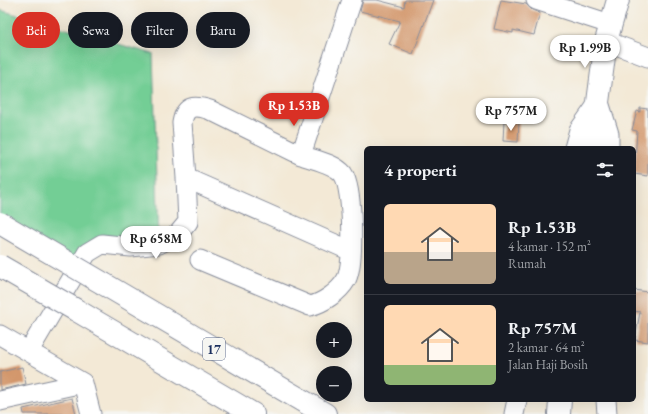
<!DOCTYPE html>
<html lang="id">
<meta charset="utf-8">
<style>
:root{--surface:#171b24;--page:#20242c;--text:#f1f3f6;--muted:#9ea1a6;--line:#363941;--accent:#d93025}
body{margin:0;font-family:"EB Garamond",serif;background:var(--page);color:var(--text);height:100vh;display:flex;flex-direction:column;font-size:15px;white-space:nowrap}
*{box-sizing:border-box;margin:0}
p{font-size:13px;color:var(--muted)}
.icon{flex:none;width:22px;height:22px;fill:none;stroke:currentColor;stroke-width:2;stroke-linecap:round;stroke-linejoin:round}
.map{position:relative;flex:1;overflow:hidden}
.panel{position:absolute;left:364px;top:146px;width:272px;height:256px;display:flex;flex-direction:column;background:var(--surface);border-radius:6px;box-shadow:0 4px 16px #0002}
.panel>*{flex:none}
.guide{position:absolute;left:12px;top:12px;width:292px;height:36px;display:flex;gap:8px}
.controls{position:absolute;left:316px;top:322px;display:grid;gap:8px}
.controls a{display:grid;place-items:center;width:36px;height:36px;border-radius:50%;background:var(--surface);box-shadow:0 4px 16px #0002;font-size:20px}
.price{position:absolute;translate:-50% -34px;padding:0 9px;border-radius:14px;background:#fff;color:#222;font-size:13px;line-height:26px;filter:drop-shadow(0 1px 2px #0008)}
.price::after{content:'';position:absolute;left:50%;top:24px;width:12px;height:9px;margin-left:-6px;background:inherit;clip-path:polygon(0 0,100% 0,50% 100%)}
.price.on{background:var(--accent);color:#fff}
ul{padding:0;list-style:none}
li{display:flex;align-items:center;gap:12px;height:100px;padding:0 20px}
li+li{border-top:1px solid var(--line)}
li span{display:grid;place-items:center;flex:none;width:112px;height:80px;border-radius:6px;color:#555}
li>.icon{margin-inline-start:auto}
span .icon{width:48px;height:48px;fill:#fffc;stroke-width:1}
li b{font-size:17px}
h2{display:flex;justify-content:space-between;align-items:center;height:48px;padding:0 20px;font-size:17px}
.pill{padding:0 14px;border-radius:18px;background:var(--surface);box-shadow:0 4px 16px #0002;font-size:14px;line-height:36px}
.pill.on{background:var(--accent);color:#fff}
.map>svg:first-child{display:block}
.green{fill:#73ce95;stroke:#477e7a}
.building{fill:#d3976c}
.lines{fill:none;stroke-linecap:round;stroke-linejoin:round}
.minor-casing{stroke:#878c9a;stroke-width:21}
.major-casing{stroke:#878c9a;stroke-width:24}
.highway-casing{stroke:#878c9a;stroke-width:24}
.minor{stroke:#fff;stroke-width:19}
.major{stroke:#fff;stroke-width:22}
.highway{stroke:#fff;stroke-width:22}
.highway-bridge-casing{stroke:#878c9a;stroke-width:24;stroke-linecap:butt}
.highway-bridge{stroke:#fff;stroke-width:22}
.labels{text-anchor:middle;dominant-baseline:central;stroke-width:3;stroke-linejoin:round;paint-order:stroke}
.shield{fill:#f6f6f2;stroke:#5d6b8a;stroke-width:1}
.shield-label{font-size:13px;font-weight:bold;fill:#1b2f5e}
</style>
<div class="map">
<svg width="648" height="414" viewBox="0 0 648 414">
<rect width="100%" height="100%" fill="#f6f6f2"/>
<filter id="ink" filterUnits="userSpaceOnUse"><feTurbulence type="fractalNoise" baseFrequency=".025" numOctaves="2"/><feDisplacementMap in="SourceGraphic" scale="8" xChannelSelector="R" yChannelSelector="G"/><feConvolveMatrix kernelMatrix="1 2 1 2 8 2 1 2 1" color-interpolation-filters="sRGB"/></filter>
<filter id="wash" filterUnits="userSpaceOnUse"><feTurbulence type="fractalNoise" baseFrequency=".012" numOctaves="4" result="noise"/><feDisplacementMap in="SourceGraphic" scale="16" xChannelSelector="R" yChannelSelector="G"/><feGaussianBlur stdDeviation="0.9" result="paint"/><feColorMatrix in="noise" values="0 0 0 0 0 0 0 0 0 0 0 0 0 0 0 0 0 1.4 0 .05"/><feComposite in="paint" operator="in"/></filter>
<g filter="url(#wash)">
<rect width="100%" height="100%" fill="#f3e9d6"/>
<path class="green" d="M0,10L153,54L159,244H102L76,268L0,223Z"/>
<g id="blocks">
<path class="building" d="M363,0H377L404,7L405,0H433L413,54L389,44L400,21L360,11Z
M501,0L526,4L532,10L540,13L534,35L513,30V33L494,29Z
M640,108L648,109V176L634,174L637,131L632,130L637,111L640,112Z
M504,121L519,122L518,142L503,141Z
M634,290L648,292V342L635,340L640,312L634,311Z
M22,367L26,384L0,390V372Z
M72,398L76,414H24L23,409Z"/>
</g>
</g>
<g filter="url(#ink)">
<use href="#blocks" fill-opacity="0" stroke="#878c9a" stroke-width="1"/>
<g class="lines">
<g class="minor-casing">
<path id="minor" d="M536,0L610,24
M606,41L648,57
M599,102L609,134V148
M574,148L579,130L599,102
M186,178L351,251
M200,260L310,306C323,303 339,292 346,280C355,264 353,188 343,174C334,163 314,160 301,155
M0,335L83,383
M29,351L87,253L102,244L131,247L159,244L178,234L188,222L186,178L182,123C185,105 194,105 210,110L301,155L352,0
M83,383L91,414
M606,400L607,414
M0,401L83,383
M514,414L517,400"/>
</g>
<g class="major-casing">
<path id="major" d="M592,148L606,41L618,0
M559,414L560,400"/>
</g>
<g class="highway-casing">
<path id="highway" d="M104,284L325,414
M76,310L253,414"/>
</g>
<use href="#minor" class="minor"/>
<use href="#major" class="major"/>
<use href="#highway" class="highway"/>
<g class="highway-bridge-casing">
<path id="highway-bridge" d="M0,223L104,284
M0,266L76,310"/>
</g>
<use href="#highway-bridge" class="highway-bridge"/>
</g>
</g>
<g class="labels">
<rect class="shield" x="203" y="338" width="22" height="22" rx="3"/>
<g class="shield-label">
<text x="214" y="349">17</text>
</g>
</g>
</svg>
<div class="controls">
<a>+</a>
<a>−</a>
</div>
<b class="price" style="left:585px;top:69px">Rp 1.99B</b>
<b class="price on" style="left:294px;top:127px">Rp 1.53B</b>
<b class="price" style="left:511px;top:132px">Rp 757M</b>
<b class="price" style="left:156px;top:260px">Rp 658M</b>
<div class="guide">
<a class="pill on">Beli</a>
<a class="pill">Sewa</a>
<a class="pill">Filter</a>
<a class="pill">Baru</a>
</div>
<section class="panel">
<h2>4 properti<svg class="icon" aria-label="filters" viewBox="0 0 24 24"><path d="M4 7h16M4 17h16"/><circle cx="9" cy="7" r="2"/><circle cx="15" cy="17" r="2"/></svg></h2>
<ul>
<li><span style="background:linear-gradient(#ffd9b3 60%,#b9a48a 0)"><svg class="icon" aria-label="home" viewBox="0 0 24 24"><path d="M3 11l9-7 9 7M6 9v11h12V9"/></svg></span><div><b>Rp 1.53B</b><p>4 kamar · 152 m²</p><p>Rumah</p></div></li>
<li><span style="background:linear-gradient(#ffd9b3 75%,#8fb573 0)"><svg class="icon" aria-label="home" viewBox="0 0 24 24"><path d="M3 11l9-7 9 7M6 9v11h12V9"/></svg></span><div><b>Rp 757M</b><p>2 kamar · 64 m²</p><p>Jalan Haji Bosih</p></div></li>
</ul>
</section>
</div>
